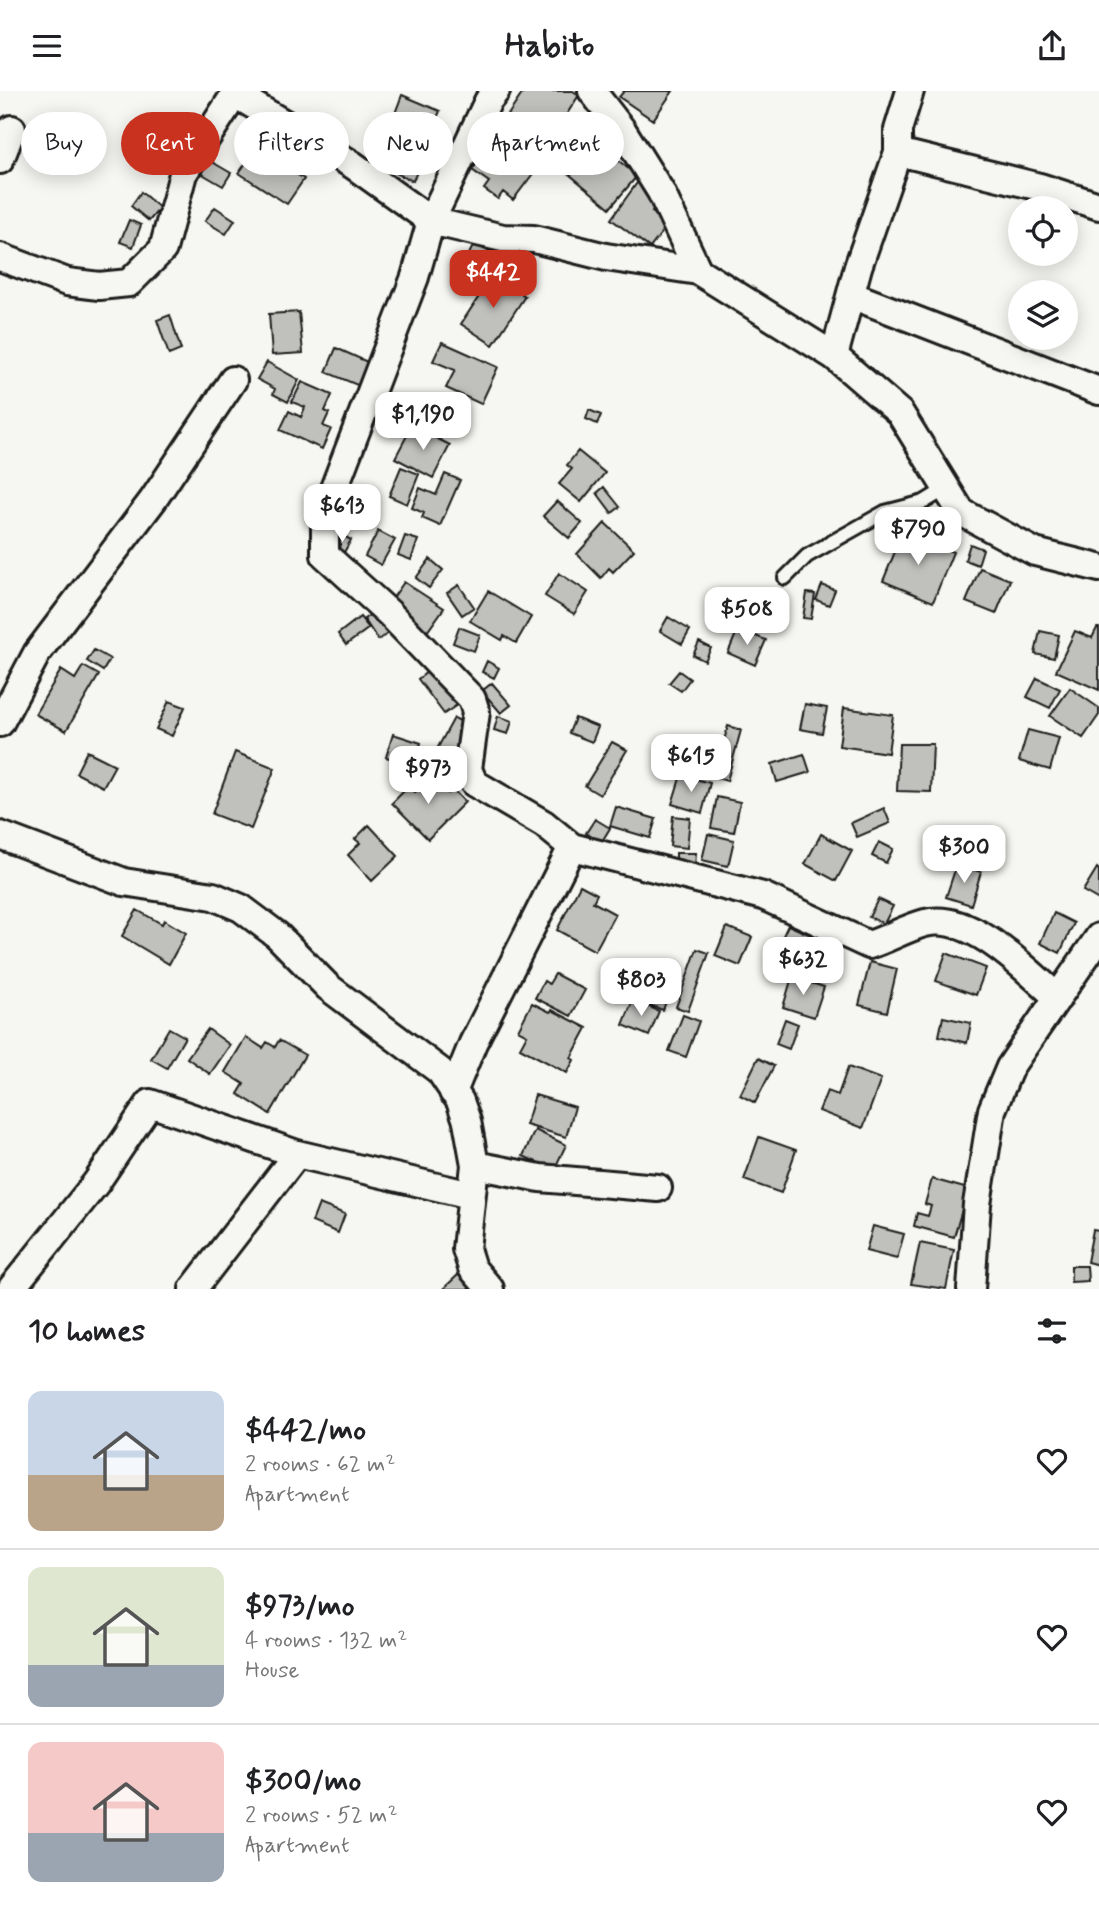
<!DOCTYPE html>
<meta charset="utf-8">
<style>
:root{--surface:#fff;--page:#f6f6f6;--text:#202124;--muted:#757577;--line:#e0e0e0;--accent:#c8321e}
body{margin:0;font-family:Mynerve,sans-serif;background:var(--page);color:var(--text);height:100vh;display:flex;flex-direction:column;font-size:26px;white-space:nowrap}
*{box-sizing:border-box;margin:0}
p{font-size:23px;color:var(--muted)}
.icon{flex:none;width:38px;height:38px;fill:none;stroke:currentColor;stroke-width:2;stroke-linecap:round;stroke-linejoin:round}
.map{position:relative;height:1198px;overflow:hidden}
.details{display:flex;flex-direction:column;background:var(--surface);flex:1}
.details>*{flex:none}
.top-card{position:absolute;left:21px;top:21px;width:700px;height:63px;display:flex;gap:14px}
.buttons{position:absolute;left:1008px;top:105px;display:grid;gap:14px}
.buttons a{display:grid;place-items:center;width:70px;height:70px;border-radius:50%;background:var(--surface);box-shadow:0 4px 18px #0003;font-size:35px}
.price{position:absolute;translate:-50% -60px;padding:0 16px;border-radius:14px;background:#fff;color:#222;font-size:23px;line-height:46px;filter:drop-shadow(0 2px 4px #0008)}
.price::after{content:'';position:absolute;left:50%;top:42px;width:21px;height:16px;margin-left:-10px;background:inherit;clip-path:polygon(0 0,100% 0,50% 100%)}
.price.active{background:var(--accent);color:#fff}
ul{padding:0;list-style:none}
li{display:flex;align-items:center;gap:21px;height:175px;padding:0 28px}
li+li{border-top:2px solid var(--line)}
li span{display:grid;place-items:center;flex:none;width:196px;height:140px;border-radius:14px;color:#555}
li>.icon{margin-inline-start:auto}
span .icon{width:84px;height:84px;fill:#fffc;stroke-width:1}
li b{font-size:30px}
h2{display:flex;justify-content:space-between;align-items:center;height:84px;padding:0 28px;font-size:30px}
.chip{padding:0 24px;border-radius:32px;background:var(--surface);box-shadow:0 4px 18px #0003;font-size:24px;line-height:63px}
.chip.active{background:var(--accent);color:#fff}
header{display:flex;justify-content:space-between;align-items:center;height:91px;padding:0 28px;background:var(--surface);font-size:32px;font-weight:700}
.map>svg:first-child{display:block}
.building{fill:#c0c0bd;stroke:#1c1c1c;stroke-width:2}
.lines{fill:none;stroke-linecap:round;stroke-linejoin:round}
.lane-casing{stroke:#1c1c1c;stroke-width:18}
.street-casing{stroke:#1c1c1c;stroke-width:32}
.lane{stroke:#f6f6f2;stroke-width:12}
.street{stroke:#f6f6f2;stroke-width:26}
</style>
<header><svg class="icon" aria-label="menu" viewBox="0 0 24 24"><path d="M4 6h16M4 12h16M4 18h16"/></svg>Habito<svg class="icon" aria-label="share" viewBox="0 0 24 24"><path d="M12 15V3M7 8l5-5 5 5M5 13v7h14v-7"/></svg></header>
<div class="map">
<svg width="1099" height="1198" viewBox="0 0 1099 1198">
<rect width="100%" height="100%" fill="#f6f6f2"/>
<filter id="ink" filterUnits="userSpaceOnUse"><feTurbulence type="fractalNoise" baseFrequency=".0143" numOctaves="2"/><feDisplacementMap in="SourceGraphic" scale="14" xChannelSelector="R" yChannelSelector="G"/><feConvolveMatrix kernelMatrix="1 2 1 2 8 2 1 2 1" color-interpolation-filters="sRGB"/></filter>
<g filter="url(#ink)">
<path class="building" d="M524,0H573L579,4L549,51L508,24Z
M624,0H673L653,29L619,6Z
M402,4L440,20L428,48L391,33Z
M591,31L615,51L607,60L637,85L610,117L557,73Z
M392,43L427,58L413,90L378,74Z
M495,50L535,80L513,109L503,101L498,108L484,98L489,91L472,79Z
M256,57L304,88L287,113L239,82Z
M207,68L231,82L223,95L199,81Z
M639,89L660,111L652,121L668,133L650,157L611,128Z
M141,101L160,117L149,130L131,115Z
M215,116L235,129L226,143L205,130Z
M129,129L141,134L133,156L120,151Z
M474,153L496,164L484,188L462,177Z
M493,184L525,205L493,254L461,233Z
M299,221L303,262L272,264L269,223Z
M170,224L181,259L169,264L157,229Z
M442,251L498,276L481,313L446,297L455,279L433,270Z
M336,257L372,273L362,296L326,281Z
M267,271L299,289L288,311L273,303L275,298L257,288Z
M302,291L332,304L325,320L329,322L323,335L331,338L322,358L280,339L289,320L301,326L305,316L292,311Z
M589,319L601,324L597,333L586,328Z
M412,335L450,354L433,387L395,367Z
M578,360L605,382L581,411L559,393L572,378L567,374Z
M401,376L419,383L407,413L389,405Z
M445,383L460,389L440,435L422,427L424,422L412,417L420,397L436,404Z
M604,396L620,416L612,422L597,402Z
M557,410L582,432L569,447L543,425Z
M605,432L634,459L613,481L609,477L601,487L577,463Z
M378,440L395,449L381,474L365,465Z
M903,441L953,461L933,511L883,490Z
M340,443L351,449L343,463L332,456Z
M405,445L418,449L411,469L398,464Z
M970,453L983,458L978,474L965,469Z
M430,468L443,479L429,497L416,487Z
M980,477L1010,489L996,523L966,511Z
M559,482L588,501L574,523L545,505Z
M404,491L444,517L427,541L388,514Z
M459,494L474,516L462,524L447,502Z
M822,494L835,499L829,514L816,509Z
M488,500L531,526L516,552L504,545L502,549L470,530Z
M807,502L815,503L811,528L803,527Z
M374,521L384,536L387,534L391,541L378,549L364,528Z
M360,526L369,537L346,554L338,543Z
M668,526L690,539L682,553L660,540Z
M459,536L480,544L474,560L453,552Z
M1097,537H1099V599L1056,580L1075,540L1092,547Z
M738,538L766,549L755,574L728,562Z
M1040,540L1059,544L1054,567L1035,563Z
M699,551L711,557L705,570L693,564Z
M94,559L110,568L103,580L87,570Z
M487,570L499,577L494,587L482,581Z
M83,575L99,584L66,640L35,623L61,579L75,588Z
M431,578L457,614L444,623L418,588Z
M679,580L690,588L681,600L669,592Z
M1037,587L1060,598L1050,617L1027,606Z
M492,592L511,614L501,622L482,600Z
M1070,597L1099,617V624L1083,647L1050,625Z
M169,610L185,616L172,645L156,638Z
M805,613L827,617L822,642L800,638Z
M844,617L893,624L888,662L839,655Z
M498,625L512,630L508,643L494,639Z
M454,627L469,634L452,666L437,658Z
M575,627L598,636L592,651L569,642Z
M728,635L741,639L727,690L714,686Z
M1028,639L1059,647L1050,679L1019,670Z
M393,643L421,652L415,674L386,666Z
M612,651L627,659L600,704L585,695Z
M899,653H933L931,701L897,700Z
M87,660L115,674L103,696L76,682Z
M235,661L275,677L251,738L212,723Z
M804,663L810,681L777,691L772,673Z
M681,684L710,692L702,722L672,713Z
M431,685L448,702L452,698L465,711L428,748L392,712L409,695L415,701Z
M717,706L740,711L734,741L711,737Z
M616,716L656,728L650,747L610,735Z
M884,717L890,732L857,746L851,732Z
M673,725L690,727L687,757L670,755Z
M595,728L610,737L601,752L586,742Z
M369,734L398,765L372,790L348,764L360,752L355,748Z
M708,743L734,749L728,775L702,769Z
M821,743L852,760L836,790L805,773Z
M879,751L893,758L886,772L872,765Z
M676,762H696L695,776H676Z
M957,773L981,781L971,814L946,806Z
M1097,777L1099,779V809L1083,800Z
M580,794L597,803L593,811L615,823L595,860L557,839Z
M878,808L893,815L884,833L869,826Z
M137,819L162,833L164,829L186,842L169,873L122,845Z
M1054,822L1074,832L1060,862L1040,852Z
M788,834L820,848L808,877L775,862Z
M727,836L752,846L740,875L715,865Z
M697,858L709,862L688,920L676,916Z
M946,862L986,877L976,904L936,890Z
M870,871L897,878L887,921L859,914Z
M630,873L644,878L640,891L669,902L663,919L619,903Z
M555,883L585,899L571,925L535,907L544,890L549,893Z
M792,886L824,896L814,926L783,916Z
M633,909L659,920L649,945L623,934Z
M532,912L550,921L552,919L587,937L571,967L574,969L567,982L520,957L527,944L518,939Z
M683,924L699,930L686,966L669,960Z
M943,926L971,932L967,952L939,945Z
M785,928L798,933L789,958L776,953Z
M169,937L185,946L167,977L151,968Z
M208,938L230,954L210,983L187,967Z
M246,946L263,957L267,951L275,956L279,949L305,964L270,1023L238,1003L244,993L225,981Z
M758,967L774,975L755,1012L740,1004Z
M848,976L881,988L863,1037L819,1020L827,1000L838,1004Z
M535,1004L575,1016L566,1046L526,1034Z
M535,1039L566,1054L554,1079L523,1065Z
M759,1046L796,1059L781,1102L744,1089Z
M932,1088L968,1098L954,1146L914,1135L917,1122L928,1125L931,1115L925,1113Z
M319,1113L345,1123L338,1142L312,1131Z
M873,1135L904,1143L897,1168L866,1160Z
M1093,1139L1099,1140V1174L1087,1171Z
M920,1152L954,1159L946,1198L911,1193Z
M1071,1175H1087L1088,1190L1071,1191Z
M459,1183L473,1198H443Z"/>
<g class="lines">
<g class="lane-casing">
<path id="lane" d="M785,487L807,465L885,421L924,411L947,397"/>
</g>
<g class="street-casing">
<path id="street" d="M496,0L488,10L431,130L503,147L534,148L606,166L698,180
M592,0L623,40L661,101L698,180L834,265L900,322L961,421L1035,461L1099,477
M910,0L898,39V61L1040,96L1099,115
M0,69L12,38
M0,166L67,191L99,195L129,192L163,158L183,83L235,3L353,74L431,130L415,186L325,421V464L389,522L472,608L476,621L468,678L474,692L544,733L572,756L763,805L869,854C888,848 906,837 925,832C971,820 1027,880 1058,907
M851,204L1099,300
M834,265L858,176L898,61
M0,632L37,562L153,409L233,289
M0,744L124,791L213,805L241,817L277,844L328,896L440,980L460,1010L467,1030L475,1074L466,1158L472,1177L490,1198
M453,1001L473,952L572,756
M475,1074L540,1087L658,1097
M11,1198L96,1092L150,1012L297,1063L471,1104
M193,1198L297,1063
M971,1198L977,1113L992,1019L1010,976L1099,846"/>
</g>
<use href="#lane" class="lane"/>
<use href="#street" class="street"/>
</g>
</g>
</svg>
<div class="buttons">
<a><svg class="icon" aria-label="locate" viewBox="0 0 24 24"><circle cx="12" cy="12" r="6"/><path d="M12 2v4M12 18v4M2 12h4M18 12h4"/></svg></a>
<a><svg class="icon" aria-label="layers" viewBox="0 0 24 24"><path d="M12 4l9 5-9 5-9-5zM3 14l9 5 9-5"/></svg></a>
</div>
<b class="price active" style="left:493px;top:219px">$442</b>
<b class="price" style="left:423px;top:361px">$1,190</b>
<b class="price" style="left:342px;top:453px">$613</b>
<b class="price" style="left:918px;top:476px">$790</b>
<b class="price" style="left:747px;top:556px">$508</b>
<b class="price" style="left:691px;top:703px">$615</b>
<b class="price" style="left:428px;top:715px">$973</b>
<b class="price" style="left:964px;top:794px">$300</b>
<b class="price" style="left:803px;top:906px">$632</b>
<b class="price" style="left:641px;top:927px">$803</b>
<div class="top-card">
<a class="chip">Buy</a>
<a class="chip active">Rent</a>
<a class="chip">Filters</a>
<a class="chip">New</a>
<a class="chip">Apartment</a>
</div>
</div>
<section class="details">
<h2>10 homes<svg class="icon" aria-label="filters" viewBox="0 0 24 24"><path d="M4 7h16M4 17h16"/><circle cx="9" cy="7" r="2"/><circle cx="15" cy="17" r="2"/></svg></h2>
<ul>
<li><span style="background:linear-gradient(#c9d6e8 60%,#b9a48a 0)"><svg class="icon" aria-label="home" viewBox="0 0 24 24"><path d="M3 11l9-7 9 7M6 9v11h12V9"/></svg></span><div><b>$442/mo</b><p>2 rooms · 62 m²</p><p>Apartment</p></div><svg class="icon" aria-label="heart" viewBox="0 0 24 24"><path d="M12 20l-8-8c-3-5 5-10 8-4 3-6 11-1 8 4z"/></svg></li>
<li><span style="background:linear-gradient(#dfe7d0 70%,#9aa5b1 0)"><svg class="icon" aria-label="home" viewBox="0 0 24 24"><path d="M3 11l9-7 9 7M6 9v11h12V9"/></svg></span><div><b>$973/mo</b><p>4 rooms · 132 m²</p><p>House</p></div><svg class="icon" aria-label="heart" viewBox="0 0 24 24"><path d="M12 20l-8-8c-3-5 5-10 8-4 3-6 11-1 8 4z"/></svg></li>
<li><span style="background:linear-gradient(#f6c9c9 65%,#9aa5b1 0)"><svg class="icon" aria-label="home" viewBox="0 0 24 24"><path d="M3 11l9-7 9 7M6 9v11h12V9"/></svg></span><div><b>$300/mo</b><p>2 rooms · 52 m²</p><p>Apartment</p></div><svg class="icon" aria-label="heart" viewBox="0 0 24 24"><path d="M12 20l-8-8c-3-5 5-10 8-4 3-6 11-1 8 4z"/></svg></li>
</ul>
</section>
